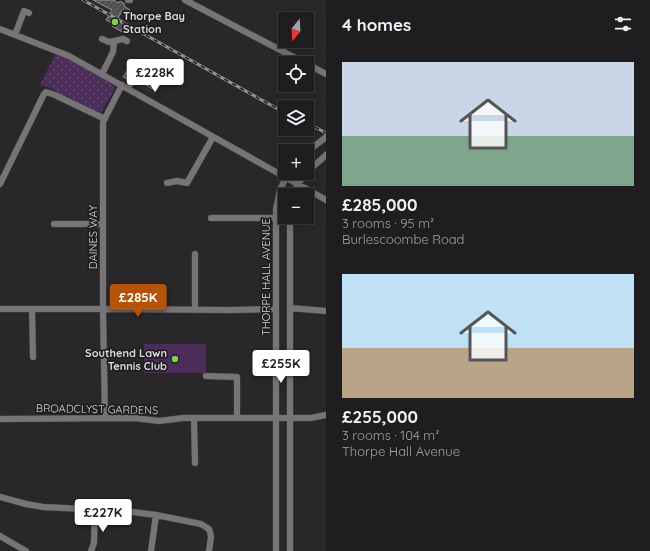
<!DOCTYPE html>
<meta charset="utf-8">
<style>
:root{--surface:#1f1d20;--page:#272629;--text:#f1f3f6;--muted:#a1a2a5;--line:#3c3b3e;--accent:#b45309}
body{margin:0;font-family:Quicksand,sans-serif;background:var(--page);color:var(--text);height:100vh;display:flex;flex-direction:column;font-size:15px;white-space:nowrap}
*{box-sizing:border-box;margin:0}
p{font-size:13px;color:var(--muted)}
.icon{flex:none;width:22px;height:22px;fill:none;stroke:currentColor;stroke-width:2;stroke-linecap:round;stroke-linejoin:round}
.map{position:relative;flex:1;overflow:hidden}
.drawer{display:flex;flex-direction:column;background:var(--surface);width:324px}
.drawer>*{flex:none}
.needle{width:26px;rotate:198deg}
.tools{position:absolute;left:278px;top:12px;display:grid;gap:8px}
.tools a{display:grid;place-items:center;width:36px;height:36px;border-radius:0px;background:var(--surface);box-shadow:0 2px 10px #0003,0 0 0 1px var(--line);font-size:20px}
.price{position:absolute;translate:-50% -34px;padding:0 9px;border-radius:4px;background:#fff;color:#222;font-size:13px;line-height:26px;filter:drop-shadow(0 1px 2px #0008)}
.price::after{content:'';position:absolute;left:50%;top:24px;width:12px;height:9px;margin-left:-6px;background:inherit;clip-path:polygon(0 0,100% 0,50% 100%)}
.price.on{background:var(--accent);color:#fff}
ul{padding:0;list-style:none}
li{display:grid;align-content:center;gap:8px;height:212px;padding:0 16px}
li span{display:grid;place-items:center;height:124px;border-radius:0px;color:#555}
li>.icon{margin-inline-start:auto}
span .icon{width:72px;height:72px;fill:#fffc;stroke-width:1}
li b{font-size:17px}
h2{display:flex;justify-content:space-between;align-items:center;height:48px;padding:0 16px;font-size:17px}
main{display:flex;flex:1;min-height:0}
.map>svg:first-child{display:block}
.built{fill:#352f37}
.grass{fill:#4c2d59}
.park{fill:url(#park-dots)}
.building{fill:url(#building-hatch);stroke:#939195}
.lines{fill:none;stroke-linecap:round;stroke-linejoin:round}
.minor-casing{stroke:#464447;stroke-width:7}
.minor{stroke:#777478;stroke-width:6}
.rail-casing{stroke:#929193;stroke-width:3}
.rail{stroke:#1f1d20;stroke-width:1.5;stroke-dasharray:4.5;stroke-linecap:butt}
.poi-dot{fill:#80d051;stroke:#1f1d20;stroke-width:1.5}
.labels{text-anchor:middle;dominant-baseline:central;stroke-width:3.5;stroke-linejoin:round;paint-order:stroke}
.poi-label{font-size:11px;font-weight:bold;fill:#dad9db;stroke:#1f1d20;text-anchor:start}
.street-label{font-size:11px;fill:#dad9db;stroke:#1f1d20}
</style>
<main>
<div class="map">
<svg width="326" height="551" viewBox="0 0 326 551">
<defs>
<pattern id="park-dots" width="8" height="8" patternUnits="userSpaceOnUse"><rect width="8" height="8" fill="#4c2d59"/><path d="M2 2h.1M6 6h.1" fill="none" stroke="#654b70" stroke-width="1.8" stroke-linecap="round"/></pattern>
<pattern id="building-hatch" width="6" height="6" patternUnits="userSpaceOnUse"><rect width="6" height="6" fill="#514e52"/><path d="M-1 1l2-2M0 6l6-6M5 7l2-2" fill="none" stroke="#69676a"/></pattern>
</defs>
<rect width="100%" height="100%" fill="#29272a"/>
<path class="built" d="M133,58L165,75L154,95L122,78Z"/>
<path class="grass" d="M144,344H206V373H144Z"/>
<path class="park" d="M56,53L61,54L112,84L115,87L112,94L100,114L48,87L40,85Z"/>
<path class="building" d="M93,0H113L119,3L120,1L125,4L124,6L130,10L128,14L122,11L117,20L126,25L122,32L112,26L113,24L106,20L112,10Z
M132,65L135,67L128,79L123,77L127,71L129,72Z
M142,73L160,83L156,91L137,80Z"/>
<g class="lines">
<g class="minor-casing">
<path id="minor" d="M128,0H130
M185,0L305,63
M0,29L69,56L326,200
M15,35L24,11L29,13
M114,41L123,39L127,41
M307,64L326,74
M102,74L113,52L114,41L109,42L102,39
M128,88L141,65L161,77
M307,152L326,137
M307,172L326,155
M167,183L177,181L187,183L213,137
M0,184L44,94L46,92L55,95L105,119
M293,195L298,184L306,173
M290,217V551
M211,218H276
M54,224H103
M195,254V310
M290,308L326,311
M0,309H103L230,310L276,309
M32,309L33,357
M206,376L237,377V418
M105,418L103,309V122L122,85
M194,418L195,463
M0,419L134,418L159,421L183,418H311L326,415
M0,497L26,504L43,507L125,511L156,515L201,524L209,529L210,532L211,537L209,551
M0,536L26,551
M91,551L94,543L95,509
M151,551L156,515
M276,551V209L280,190L288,173"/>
</g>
<use href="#minor" class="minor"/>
<g class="rail-casing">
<path id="rail" d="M83,0L285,113
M307,123L326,133"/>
</g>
<use href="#rail" class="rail"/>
</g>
<g class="poi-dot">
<circle cx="115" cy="22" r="4"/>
<circle cx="175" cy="359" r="4"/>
</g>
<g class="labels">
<g class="poi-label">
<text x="123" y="16">Thorpe Bay<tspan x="123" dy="13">Station</tspan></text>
<text x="167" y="353" text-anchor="end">Southend Lawn<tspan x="167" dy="13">Tennis Club</tspan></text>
</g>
<g class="street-label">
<text transform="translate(93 237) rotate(-90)">DAINES WAY</text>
<text transform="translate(266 277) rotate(-90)">THORPE HALL AVENUE</text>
<text transform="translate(97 409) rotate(1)">BROADCLYST GARDENS</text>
</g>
</g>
</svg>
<div class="tools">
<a><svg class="needle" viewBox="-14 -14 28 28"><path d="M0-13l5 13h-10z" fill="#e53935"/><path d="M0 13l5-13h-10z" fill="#a1a2a5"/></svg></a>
<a><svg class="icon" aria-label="locate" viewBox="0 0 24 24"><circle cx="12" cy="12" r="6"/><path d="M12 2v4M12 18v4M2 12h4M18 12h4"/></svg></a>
<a><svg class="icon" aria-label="layers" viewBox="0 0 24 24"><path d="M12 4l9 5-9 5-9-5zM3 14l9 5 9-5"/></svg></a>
<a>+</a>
<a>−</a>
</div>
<b class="price" style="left:155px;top:93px">£228K</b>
<b class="price on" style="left:138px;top:318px">£285K</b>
<b class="price" style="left:281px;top:384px">£255K</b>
<b class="price" style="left:103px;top:533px">£227K</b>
</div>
<section class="drawer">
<h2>4 homes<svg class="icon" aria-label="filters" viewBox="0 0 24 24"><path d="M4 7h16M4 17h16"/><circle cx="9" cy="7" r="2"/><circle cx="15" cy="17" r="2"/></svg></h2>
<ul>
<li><span style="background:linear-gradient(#c9d6e8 60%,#7fa58c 0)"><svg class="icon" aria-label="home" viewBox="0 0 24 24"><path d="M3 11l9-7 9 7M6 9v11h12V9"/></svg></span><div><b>£285,000</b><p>3 rooms · 95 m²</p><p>Burlescoombe Road</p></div></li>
<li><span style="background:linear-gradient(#bfe0f5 60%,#b9a48a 0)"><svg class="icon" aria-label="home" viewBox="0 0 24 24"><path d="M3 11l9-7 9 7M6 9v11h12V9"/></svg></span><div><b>£255,000</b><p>3 rooms · 104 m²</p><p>Thorpe Hall Avenue</p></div></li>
</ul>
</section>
</main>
